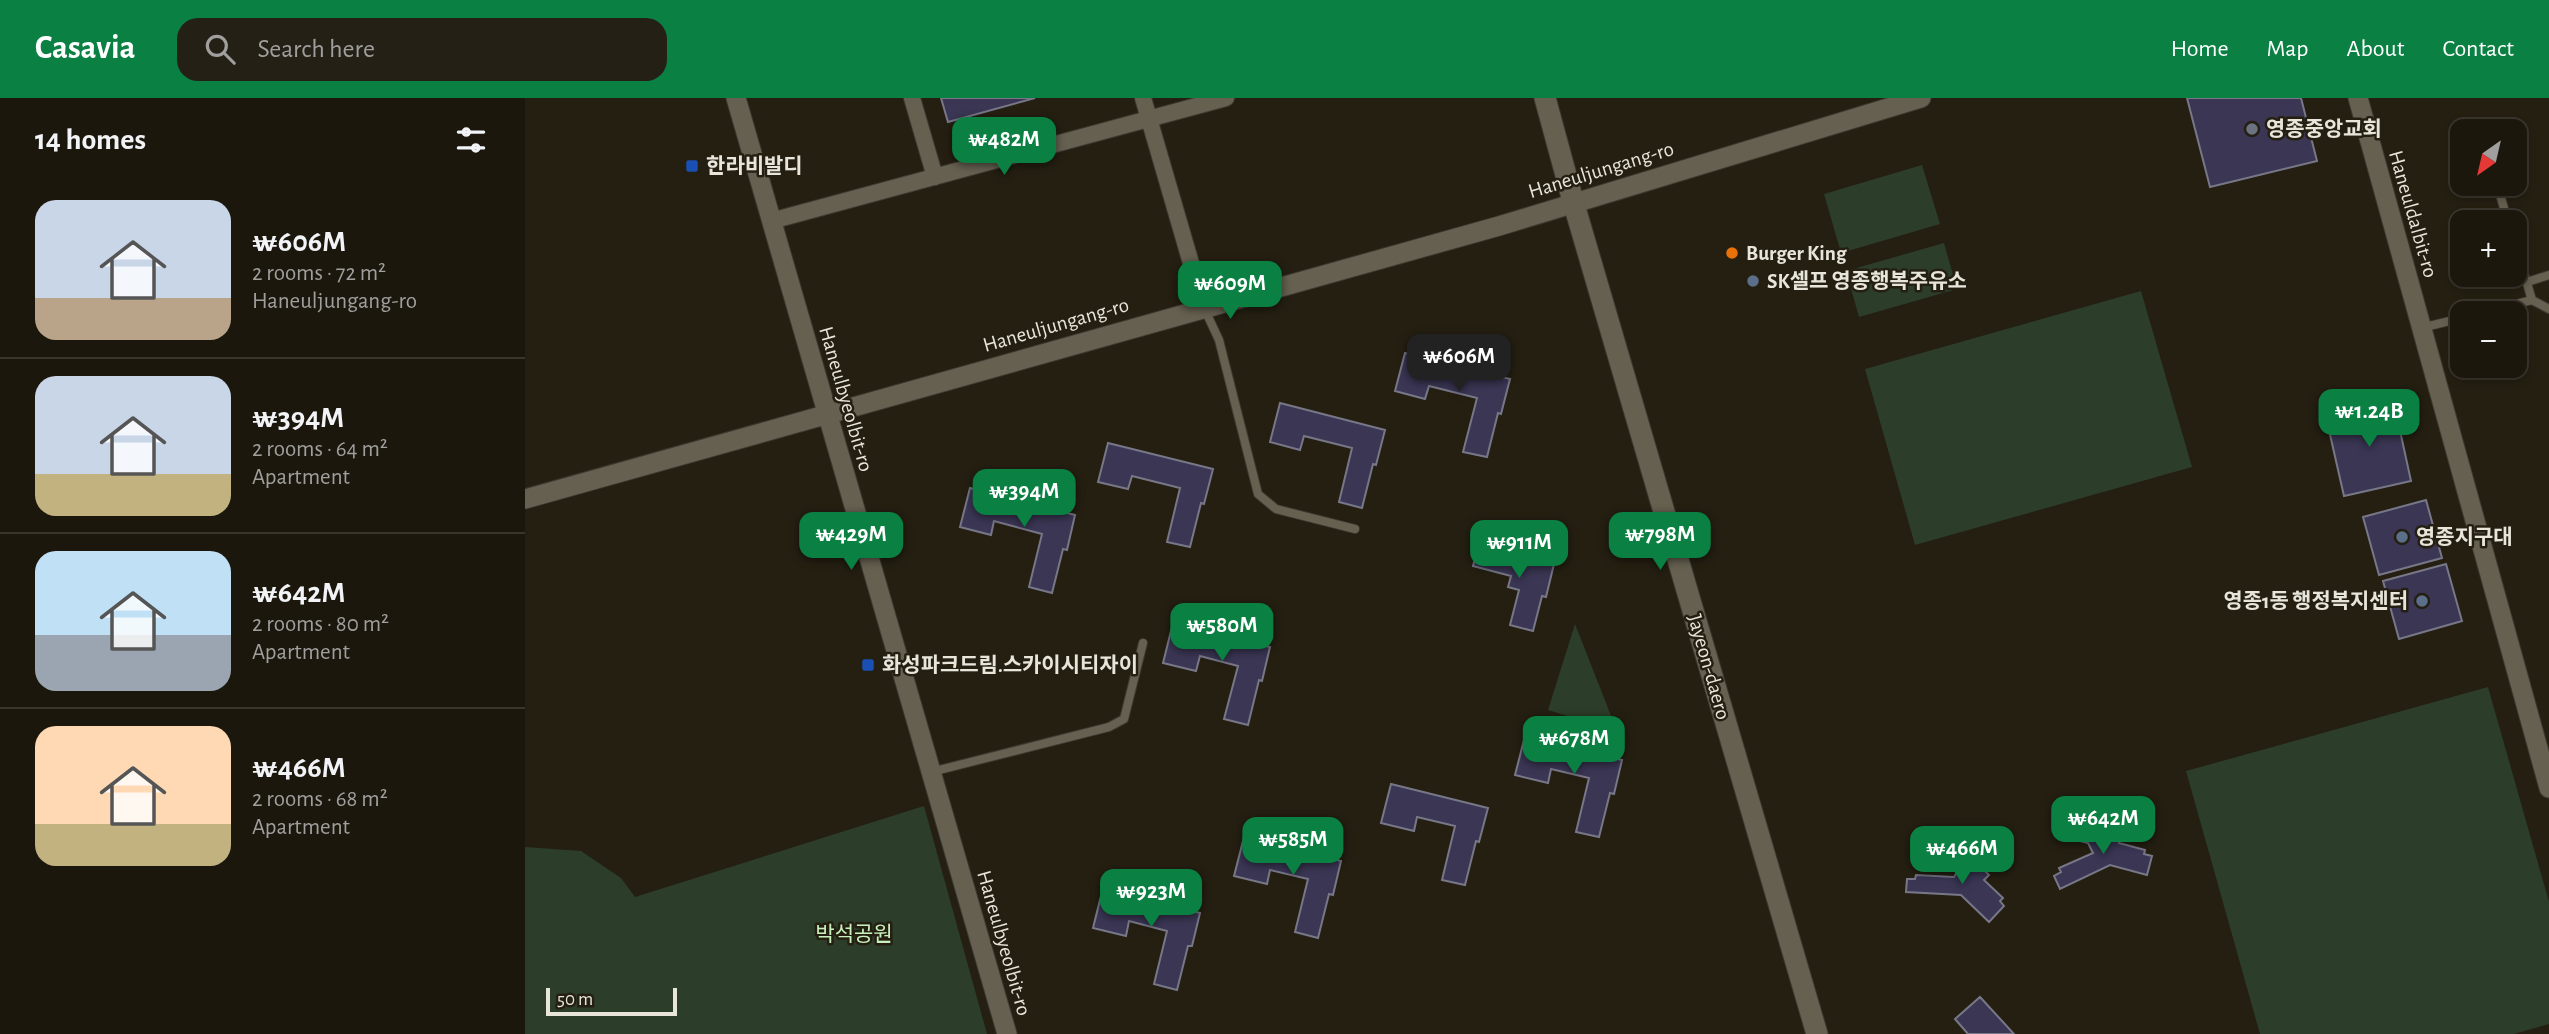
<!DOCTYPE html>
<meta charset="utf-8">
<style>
:root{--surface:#1b170d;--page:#242016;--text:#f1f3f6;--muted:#a09f9d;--line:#39362e;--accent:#0b8043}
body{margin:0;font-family:"Alegreya Sans","Noto Sans KR",sans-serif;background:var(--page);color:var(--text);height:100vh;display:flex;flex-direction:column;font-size:26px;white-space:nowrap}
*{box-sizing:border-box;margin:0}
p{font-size:23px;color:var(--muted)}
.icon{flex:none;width:38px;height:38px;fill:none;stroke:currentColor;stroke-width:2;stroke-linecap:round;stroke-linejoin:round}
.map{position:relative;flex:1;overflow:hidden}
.panel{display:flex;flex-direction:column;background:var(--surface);width:525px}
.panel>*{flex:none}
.needle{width:46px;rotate:214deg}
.fabs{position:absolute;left:1925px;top:21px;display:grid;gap:14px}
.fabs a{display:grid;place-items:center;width:77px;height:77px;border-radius:14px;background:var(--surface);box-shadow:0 4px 10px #0003,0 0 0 2px var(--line);font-size:35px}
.scale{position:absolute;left:21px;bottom:18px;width:131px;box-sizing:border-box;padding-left:7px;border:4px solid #e8e5db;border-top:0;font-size:19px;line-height:24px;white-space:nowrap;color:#e8e5db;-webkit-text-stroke:5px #241f11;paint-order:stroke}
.price{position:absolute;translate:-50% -60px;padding:0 16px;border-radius:14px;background:var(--accent);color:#fff;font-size:23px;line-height:46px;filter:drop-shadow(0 2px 4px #0008)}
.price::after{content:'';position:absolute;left:50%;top:42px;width:21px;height:16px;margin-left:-10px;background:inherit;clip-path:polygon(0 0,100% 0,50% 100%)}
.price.on{background:#222;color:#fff}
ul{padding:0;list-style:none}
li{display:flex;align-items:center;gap:21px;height:175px;padding:0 35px}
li+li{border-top:2px solid var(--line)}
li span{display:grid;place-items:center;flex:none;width:196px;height:140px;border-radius:21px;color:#555}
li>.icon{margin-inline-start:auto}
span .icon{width:84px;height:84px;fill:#fffc;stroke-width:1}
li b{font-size:30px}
h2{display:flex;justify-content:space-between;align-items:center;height:84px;padding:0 35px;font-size:30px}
header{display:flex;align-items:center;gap:42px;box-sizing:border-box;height:98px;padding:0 35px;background:var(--accent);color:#fff}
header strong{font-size:33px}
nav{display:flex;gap:38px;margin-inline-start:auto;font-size:24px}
.search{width:490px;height:63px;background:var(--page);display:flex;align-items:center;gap:18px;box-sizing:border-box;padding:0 24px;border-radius:21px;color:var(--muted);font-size:26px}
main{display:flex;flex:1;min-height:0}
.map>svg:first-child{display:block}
.green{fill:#2c3d29}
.building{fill:#3a3654;stroke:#787788;stroke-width:2}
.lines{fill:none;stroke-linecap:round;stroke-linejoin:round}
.service-casing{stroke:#3d3931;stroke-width:10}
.minor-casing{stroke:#3d3931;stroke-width:18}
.tertiary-casing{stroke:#3d3931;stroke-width:21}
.secondary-casing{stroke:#3d3931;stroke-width:23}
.service{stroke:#656050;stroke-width:8}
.minor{stroke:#656050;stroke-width:16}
.tertiary{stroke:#656050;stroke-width:19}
.secondary{stroke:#656050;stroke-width:21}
.worship-dot{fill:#6b7280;stroke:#241f11;stroke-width:2.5}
.transit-dot{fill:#1a4fb4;stroke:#241f11;stroke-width:2.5}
.food-dot{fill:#e8710a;stroke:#241f11;stroke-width:2.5}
.service-dot{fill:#5c6f8a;stroke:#241f11;stroke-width:2.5}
.labels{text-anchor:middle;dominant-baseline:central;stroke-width:5;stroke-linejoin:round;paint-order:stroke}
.poi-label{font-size:21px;font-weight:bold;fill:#e8e5db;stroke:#241f11;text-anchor:start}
.street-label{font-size:21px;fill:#e8e5db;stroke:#241f11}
.park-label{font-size:21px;fill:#c7f1bd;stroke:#241f11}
</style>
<header>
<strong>Casavia</strong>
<div class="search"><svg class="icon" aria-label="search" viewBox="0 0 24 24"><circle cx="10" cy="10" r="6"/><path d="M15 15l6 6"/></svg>Search here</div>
<nav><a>Home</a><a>Map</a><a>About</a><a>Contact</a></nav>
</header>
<main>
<section class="panel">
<h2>14 homes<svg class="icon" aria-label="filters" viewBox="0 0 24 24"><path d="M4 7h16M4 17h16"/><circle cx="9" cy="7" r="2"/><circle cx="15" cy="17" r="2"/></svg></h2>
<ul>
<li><span style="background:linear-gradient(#c9d6e8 70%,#b9a48a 0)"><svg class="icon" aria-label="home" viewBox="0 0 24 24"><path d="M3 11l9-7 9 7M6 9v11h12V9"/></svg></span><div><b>₩606M</b><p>2 rooms · 72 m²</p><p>Haneuljungang-ro</p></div></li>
<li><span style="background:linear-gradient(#c9d6e8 70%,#c2b280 0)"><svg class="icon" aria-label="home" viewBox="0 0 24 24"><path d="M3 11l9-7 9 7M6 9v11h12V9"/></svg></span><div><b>₩394M</b><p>2 rooms · 64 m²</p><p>Apartment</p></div></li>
<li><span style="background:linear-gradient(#bfe0f5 60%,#9aa5b1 0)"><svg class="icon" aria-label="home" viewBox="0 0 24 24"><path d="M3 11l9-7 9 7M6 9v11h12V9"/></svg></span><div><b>₩642M</b><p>2 rooms · 80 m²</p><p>Apartment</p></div></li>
<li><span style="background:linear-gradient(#ffd9b3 70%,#c2b280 0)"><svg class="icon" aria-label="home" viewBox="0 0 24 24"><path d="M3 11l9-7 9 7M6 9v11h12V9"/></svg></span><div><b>₩466M</b><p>2 rooms · 68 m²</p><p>Apartment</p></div></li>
</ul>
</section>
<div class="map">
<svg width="2024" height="936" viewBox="0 0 2024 936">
<rect width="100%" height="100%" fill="#241f11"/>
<path class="green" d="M1397,67L1415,126L1316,155L1299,96Z
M1419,145L1432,191L1334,219L1321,173Z
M1616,193L1667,369L1390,447L1340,271Z
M1050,526L1092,633L1023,612Z
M1963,589L2024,804V926L1989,936H1735L1661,673Z
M399,708L462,936H0V749L56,753L96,780L110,799Z"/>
<path class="building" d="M416,0H510L423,24Z
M1662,0H1776L1792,63L1685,89Z
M880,255L985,281L976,316L973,315L962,359L938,354L952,300L904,288L900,301L870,293Z
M755,305L860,332L851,367L848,366L837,410L814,404L827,350L779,338L775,352L745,344Z
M1869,305L1886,383L1819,398L1801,319Z
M583,345L688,371L679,406L676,405L665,449L642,444L655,390L607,378L603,391L573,384Z
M445,390L550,417L542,452L538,451L527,495L504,489L517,436L469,423L466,437L435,429Z
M1901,402L1917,460L1854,477L1838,419Z
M954,445L1029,466L1021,499L1017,498L1008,533L985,527L994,492L983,489L986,478L948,468Z
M1921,466L1937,523L1874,541L1858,483Z
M648,525L745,549L737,583L734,582L723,627L699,621L713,568L675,558L671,573L638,565Z
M1000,638L1097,662L1089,696L1085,695L1074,739L1051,734L1064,680L1026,671L1023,685L990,677Z
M866,686L963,710L954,744L951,743L940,787L917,782L930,728L892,719L889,733L856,725Z
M1556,725L1597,736L1594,745L1620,752L1619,756L1627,758L1622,777L1585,767L1535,791L1529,778L1536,774L1534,770L1568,755L1563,745L1551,742Z
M719,739L816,763L808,797L804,796L793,840L770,834L783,781L745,772L742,786L709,778Z
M1436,750L1464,777L1459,782L1478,800L1475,803L1479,808L1464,824L1436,797L1381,794L1382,781H1390L1391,777L1429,779L1435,769L1426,761Z
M578,790L675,815L667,848H663L652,892L629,886L642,833L604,823L601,838L568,830Z
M1455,899L1489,936H1443L1430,921Z"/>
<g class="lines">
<g class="service-casing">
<path id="service" d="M1972,86L1983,124
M1990,145L2007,202
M2002,184L2024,177
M680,212L694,242L733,396L751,411L830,431
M1956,215L2007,202L2024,211
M1896,230L1937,220
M406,674L584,629L599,621L618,545"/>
</g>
<g class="minor-casing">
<path id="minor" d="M387,0L410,79
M618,0L679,210
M246,123L701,0"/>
</g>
<g class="tertiary-casing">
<path id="tertiary" d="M211,0L482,936
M1833,0L2024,690
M0,401L974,128L1396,0"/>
</g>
<g class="secondary-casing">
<path id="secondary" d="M1020,0L1048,103L1292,936"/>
</g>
<use href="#service" class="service"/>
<use href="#minor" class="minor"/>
<use href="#tertiary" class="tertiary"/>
<use href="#secondary" class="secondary"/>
</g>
<circle class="worship-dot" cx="1727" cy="31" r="7"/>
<g class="transit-dot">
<rect x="160" y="61" width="14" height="14" rx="3.5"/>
<rect x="336" y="560" width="14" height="14" rx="3.5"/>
</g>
<circle class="food-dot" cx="1207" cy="155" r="7"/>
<g class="service-dot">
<circle cx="1228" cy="183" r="7"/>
<circle cx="1877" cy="439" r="7"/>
<circle cx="1897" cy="503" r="7"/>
</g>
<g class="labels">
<g class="poi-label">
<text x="1741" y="31">영종중앙교회</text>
<text x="181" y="68">한라비발디</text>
<text x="1221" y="155">Burger King</text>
<text x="1242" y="183">SK셀프 영종행복주유소</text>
<text x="1891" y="439">영종지구대</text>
<text x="1883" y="503" text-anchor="end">영종1동 행정복지센터</text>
<text x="357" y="567">화성파크드림.스카이시티자이</text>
</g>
<g class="street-label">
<text transform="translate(1076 72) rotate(-17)">Haneuljungang-ro</text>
<text transform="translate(1888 116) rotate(74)">Haneuldalbit-ro</text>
<text transform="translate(531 227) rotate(-16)">Haneuljungang-ro</text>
<text transform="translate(321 301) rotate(74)">Haneulbyeolbit-ro</text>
<text transform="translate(1184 569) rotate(74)">Jayeon-daero</text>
<text transform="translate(479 845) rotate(74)">Haneulbyeolbit-ro</text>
</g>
<g class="park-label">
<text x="329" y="836">박석공원</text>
</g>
</g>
</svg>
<div class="fabs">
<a><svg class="needle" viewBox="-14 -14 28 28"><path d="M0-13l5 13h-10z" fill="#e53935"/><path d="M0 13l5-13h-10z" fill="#a09f9d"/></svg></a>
<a>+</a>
<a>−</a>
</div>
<div class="scale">50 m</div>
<b class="price" style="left:479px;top:79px">₩482M</b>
<b class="price" style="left:705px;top:223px">₩609M</b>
<b class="price on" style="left:934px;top:296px">₩606M</b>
<b class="price" style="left:1844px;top:351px">₩1.24B</b>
<b class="price" style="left:499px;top:431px">₩394M</b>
<b class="price" style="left:326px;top:474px">₩429M</b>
<b class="price" style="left:1135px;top:474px">₩798M</b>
<b class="price" style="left:994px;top:482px">₩911M</b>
<b class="price" style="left:697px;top:565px">₩580M</b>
<b class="price" style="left:1049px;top:678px">₩678M</b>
<b class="price" style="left:1578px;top:758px">₩642M</b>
<b class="price" style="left:768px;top:779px">₩585M</b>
<b class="price" style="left:1437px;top:788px">₩466M</b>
<b class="price" style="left:626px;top:831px">₩923M</b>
</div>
</main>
